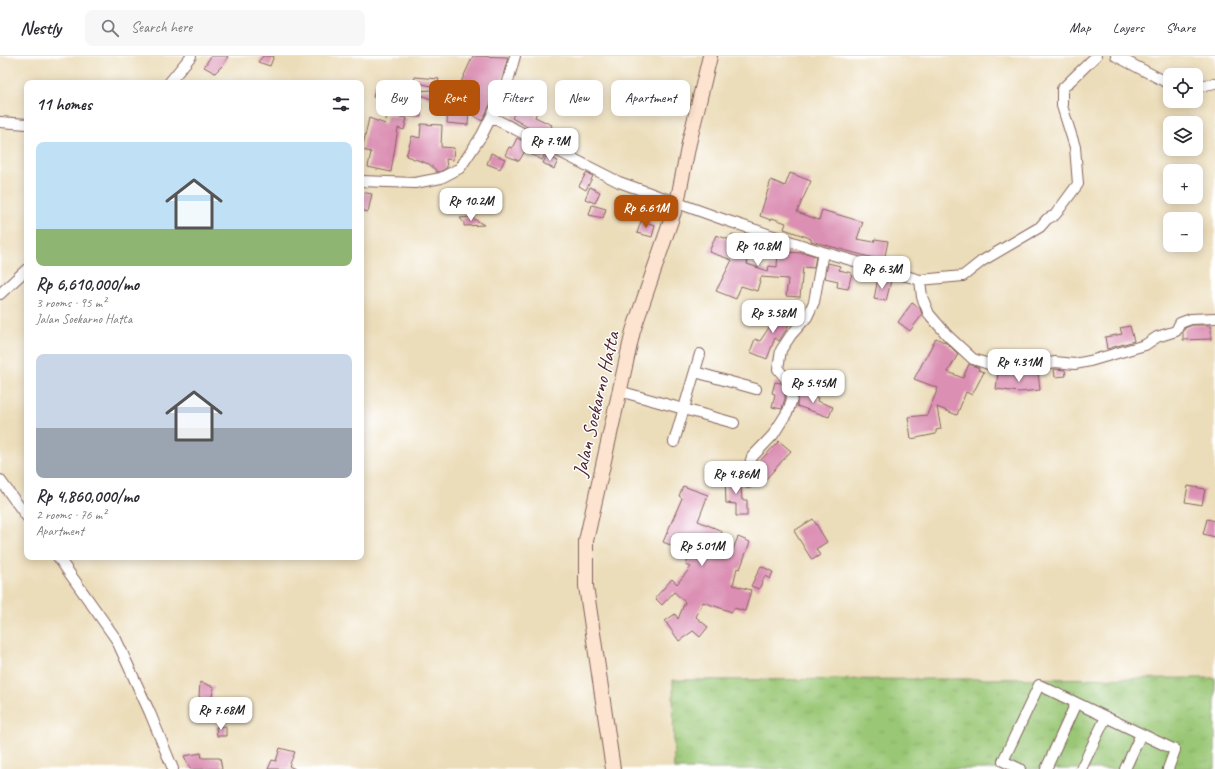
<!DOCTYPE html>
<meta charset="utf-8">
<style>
:root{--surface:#fff;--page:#f7f7f7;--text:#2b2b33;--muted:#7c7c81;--line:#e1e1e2;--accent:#b45309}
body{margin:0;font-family:Caveat,sans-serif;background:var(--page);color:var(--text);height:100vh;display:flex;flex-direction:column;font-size:15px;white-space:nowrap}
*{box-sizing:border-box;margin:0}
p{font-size:13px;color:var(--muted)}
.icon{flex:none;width:22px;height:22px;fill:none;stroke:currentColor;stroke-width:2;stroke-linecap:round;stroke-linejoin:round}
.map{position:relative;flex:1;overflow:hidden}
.details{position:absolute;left:24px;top:24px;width:340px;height:480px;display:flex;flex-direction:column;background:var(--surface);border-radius:8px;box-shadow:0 2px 10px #0003}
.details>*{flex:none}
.hud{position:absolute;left:376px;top:24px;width:380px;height:36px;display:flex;gap:8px}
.tools{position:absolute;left:1163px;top:12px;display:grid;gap:8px}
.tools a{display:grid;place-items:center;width:40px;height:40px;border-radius:8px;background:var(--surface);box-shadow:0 2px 10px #0003;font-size:20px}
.price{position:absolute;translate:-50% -34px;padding:0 9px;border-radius:8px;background:#fff;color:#222;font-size:13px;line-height:26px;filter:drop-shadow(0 1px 2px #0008)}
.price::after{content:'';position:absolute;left:50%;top:24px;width:12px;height:9px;margin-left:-6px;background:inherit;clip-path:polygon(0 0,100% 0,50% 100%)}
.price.selected{background:var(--accent);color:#fff}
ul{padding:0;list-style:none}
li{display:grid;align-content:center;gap:8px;height:212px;padding:0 12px}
li span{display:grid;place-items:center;height:124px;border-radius:8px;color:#555}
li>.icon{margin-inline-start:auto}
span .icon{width:72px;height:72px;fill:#fffc;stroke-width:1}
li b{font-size:17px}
h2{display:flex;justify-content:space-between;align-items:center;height:48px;padding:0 12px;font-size:17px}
.tag{padding:0 14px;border-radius:8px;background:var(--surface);box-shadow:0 2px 10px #0003;font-size:14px;line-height:36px}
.tag.selected{background:var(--accent);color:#fff}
header{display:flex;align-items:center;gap:24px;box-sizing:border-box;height:56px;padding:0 20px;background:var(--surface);border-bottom:1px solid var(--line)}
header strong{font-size:19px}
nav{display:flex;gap:22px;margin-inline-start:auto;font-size:14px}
.search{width:280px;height:36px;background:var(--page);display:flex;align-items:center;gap:10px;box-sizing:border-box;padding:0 14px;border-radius:8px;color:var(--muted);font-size:15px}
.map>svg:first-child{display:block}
.grass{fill:url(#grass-tufts);stroke:#727350}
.building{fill:#db8fb3}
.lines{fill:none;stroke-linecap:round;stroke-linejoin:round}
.street-casing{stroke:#83625d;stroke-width:12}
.secondary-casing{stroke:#83625d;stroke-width:16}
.street{stroke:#fff;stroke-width:10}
.secondary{stroke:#fde4d1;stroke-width:14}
.labels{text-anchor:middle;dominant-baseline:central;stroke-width:3;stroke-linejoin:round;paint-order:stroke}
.street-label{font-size:20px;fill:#4a1f2b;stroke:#fff}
</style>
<header>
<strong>Nestly</strong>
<div class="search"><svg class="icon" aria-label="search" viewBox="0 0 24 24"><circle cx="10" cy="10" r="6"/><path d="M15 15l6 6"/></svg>Search here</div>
<nav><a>Map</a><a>Layers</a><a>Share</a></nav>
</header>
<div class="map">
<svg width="1215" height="713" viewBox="0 0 1215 713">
<defs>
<pattern id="grass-tufts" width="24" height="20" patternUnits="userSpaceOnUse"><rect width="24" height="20" fill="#9ac775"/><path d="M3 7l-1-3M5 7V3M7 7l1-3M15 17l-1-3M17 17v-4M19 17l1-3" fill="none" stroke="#86aa65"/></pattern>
</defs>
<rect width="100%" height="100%" fill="#fff"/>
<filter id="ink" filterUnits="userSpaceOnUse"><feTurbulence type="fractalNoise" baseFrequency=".025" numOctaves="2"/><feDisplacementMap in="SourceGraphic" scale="8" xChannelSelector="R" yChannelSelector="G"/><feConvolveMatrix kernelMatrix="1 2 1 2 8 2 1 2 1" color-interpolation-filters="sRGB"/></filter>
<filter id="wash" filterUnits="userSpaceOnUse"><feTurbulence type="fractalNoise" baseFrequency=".012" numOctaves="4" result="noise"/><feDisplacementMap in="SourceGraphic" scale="16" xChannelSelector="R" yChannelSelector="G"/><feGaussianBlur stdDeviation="0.9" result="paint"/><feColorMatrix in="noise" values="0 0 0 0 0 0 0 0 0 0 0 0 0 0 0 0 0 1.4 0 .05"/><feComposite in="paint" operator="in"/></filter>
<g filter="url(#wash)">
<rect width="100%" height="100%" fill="#ecddba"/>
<path class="grass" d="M1215,622V713H674L673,624Z"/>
<g id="blocks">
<path class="building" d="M211,0H228L224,8L215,17L204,11Z
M263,0H274L270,10L258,6Z
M473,0L508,1L501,27L495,38L491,37L492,45L482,65L470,57L476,44L472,30L461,26Z
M415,21L439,23L436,31L414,26Z
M521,29L543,39L535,61L552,69L546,82L512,62L522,42L516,40Z
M375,32L383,36L394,35L389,48L373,41Z
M435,34L431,43L411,35Z
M411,46L421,47V61L405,60Z
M448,52L469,53L468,69L447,67Z
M387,59L407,62L404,74L398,72L391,116L368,111L371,96L362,94L369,62L385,68Z
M421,68L442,69L441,91L454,92L453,104L446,103L447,112L439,116H436V114L429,108L406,100L412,80L420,82Z
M517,82L546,96L542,104L525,95L519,105L505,99L509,91L512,92Z
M491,97L505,103L500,113L487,108Z
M547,99L558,105L554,113L543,107Z
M586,117L593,120L586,134L579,130Z
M790,117L811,125L797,156L819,164L822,154L863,166L857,183L874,186L875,183L888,185L884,205L811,185V183L807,181L784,173L786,167L772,162L771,164L760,160L771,124L785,130Z
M590,131L600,136L595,147L585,143Z
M361,136L372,138L368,156L361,154Z
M592,149L606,153L603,162L589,159Z
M471,161L484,169L464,170V167L460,162Z
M641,165L655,169L652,181L637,177Z
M732,178L754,185L747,208L768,215L769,210L777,211L778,196L806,197L816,200L814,212L803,211L800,241L786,240L788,223L761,221L757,235L741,230L736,243L716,235L732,204L709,196L716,179L730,184Z
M828,207L840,210L839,214L852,217L848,233L837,231L838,225L825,222Z
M878,222L891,225L886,245L874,243Z
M912,247L920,252L922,259L910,275L898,266Z
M787,252L799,260L793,267L791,266L779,285L775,282L767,303L750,296L755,283L760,285L772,267L775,268Z
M1192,269H1211V283L1183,284V276L1185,272Z
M1130,270L1134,285L1107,293L1105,281L1122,278L1120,272Z
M936,282L948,288L958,298L948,316L963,322L969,308L979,312L978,314L984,316L972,339L966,336L957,359L937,351L941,373L936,374V378L911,383L908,361L927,359L938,332L914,323Z
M1054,313L1065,314L1066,320L1055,321Z
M1038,316L1040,334L1019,336L996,333L998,318L1019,319Z
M775,326L781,327L785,332V342L782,353L772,351L775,338L772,337Z
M798,335L818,342L817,345L833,351L829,361L797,350Z
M779,385L791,395L766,423L755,413L757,408Z
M740,419L742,444H747V460H736V448L726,447L725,420Z
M683,430L708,439L698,465L722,475L715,491L731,498L738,481L750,486L740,513L737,512L733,529L751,534L745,555L734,552L732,556L703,546L696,561L708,571L700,581L693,575L679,585L665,565L675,558L678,563L685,546L674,536L662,549L655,542L672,523L677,528L691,511L686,509L688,503L672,497L675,491L663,486L682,442L679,440Z
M1188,430L1205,433L1202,449L1185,446Z
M813,463L827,486L816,493L820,499L812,504L794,475Z
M1207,463L1215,465V481L1203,478Z
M761,510L773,516L770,523L765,520L759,533L751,530Z
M200,626L214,631L211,645L199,641Z
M226,670V680H217L216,671Z
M280,692L295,696L289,710L295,713H268L272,704L276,705Z
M201,697L202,702H220L222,713H190L184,700Z"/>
</g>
</g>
<g filter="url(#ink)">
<use href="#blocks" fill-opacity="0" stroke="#83625d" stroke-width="1"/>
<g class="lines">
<g class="street-casing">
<path id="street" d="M1116,0L1170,28
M169,27L191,0
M1196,31L1215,27
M491,61L619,126L725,164L823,196L920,224L963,220L982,205L1040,171L1047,163L1055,159L1078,128L1075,91L1062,50V33L1096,0
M0,66L27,68
M361,125L415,127L441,122L460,112L482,79L507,29L515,0
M920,224L922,241L929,258L948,280L973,303L1001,312L1019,313L1055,306L1075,308L1090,305L1145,289L1157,281L1176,275L1180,267L1191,263L1215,262
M0,238L27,213
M695,316L756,333
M619,335L734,367
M674,386L700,298
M0,424L27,461
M748,427V414L752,401L773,379L788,355L792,343L791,329L778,313L781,294L791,279L807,261L814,246L823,196
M58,501L116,583L150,657L173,713
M1020,713L1003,705L1039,629L1175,694L1168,713
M1046,713L1076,647
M1081,713L1106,661
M1125,713L1141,678"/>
</g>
<g class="secondary-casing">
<path id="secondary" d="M613,713L586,530V485L633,275L677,147L689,87L710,0"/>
</g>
<use href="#street" class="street"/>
<use href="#secondary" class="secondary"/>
</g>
</g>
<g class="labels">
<g class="street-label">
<text transform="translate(596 348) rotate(-77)">Jalan Soekarno Hatta</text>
</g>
</g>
</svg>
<div class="tools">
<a><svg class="icon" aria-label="locate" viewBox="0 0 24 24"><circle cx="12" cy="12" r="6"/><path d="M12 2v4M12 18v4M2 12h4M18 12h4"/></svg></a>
<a><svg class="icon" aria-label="layers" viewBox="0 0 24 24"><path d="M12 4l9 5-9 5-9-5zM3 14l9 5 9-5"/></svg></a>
<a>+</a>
<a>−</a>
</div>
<b class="price" style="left:550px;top:106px">Rp 7.9M</b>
<b class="price" style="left:471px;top:166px">Rp 10.2M</b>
<b class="price selected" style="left:646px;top:173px">Rp 6.61M</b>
<b class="price" style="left:758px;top:211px">Rp 10.8M</b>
<b class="price" style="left:882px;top:234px">Rp 6.3M</b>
<b class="price" style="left:773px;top:278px">Rp 3.58M</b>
<b class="price" style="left:1019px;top:327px">Rp 4.31M</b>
<b class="price" style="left:813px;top:348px">Rp 5.45M</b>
<b class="price" style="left:736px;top:439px">Rp 4.86M</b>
<b class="price" style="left:702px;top:511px">Rp 5.01M</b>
<b class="price" style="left:221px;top:675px">Rp 7.68M</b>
<div class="hud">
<a class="tag">Buy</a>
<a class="tag selected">Rent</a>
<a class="tag">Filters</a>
<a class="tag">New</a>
<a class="tag">Apartment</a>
</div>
<section class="details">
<h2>11 homes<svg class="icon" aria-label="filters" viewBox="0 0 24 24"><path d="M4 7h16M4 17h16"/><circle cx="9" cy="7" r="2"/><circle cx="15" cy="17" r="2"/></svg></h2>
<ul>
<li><span style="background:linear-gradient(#bfe0f5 70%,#8fb573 0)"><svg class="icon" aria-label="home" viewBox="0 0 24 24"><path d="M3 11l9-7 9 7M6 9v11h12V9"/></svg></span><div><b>Rp 6,610,000/mo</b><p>3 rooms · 95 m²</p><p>Jalan Soekarno Hatta</p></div></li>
<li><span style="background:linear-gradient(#c9d6e8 60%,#9aa5b1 0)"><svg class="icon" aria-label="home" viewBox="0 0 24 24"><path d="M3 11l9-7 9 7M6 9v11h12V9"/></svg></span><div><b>Rp 4,860,000/mo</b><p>2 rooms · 76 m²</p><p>Apartment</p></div></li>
</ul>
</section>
</div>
